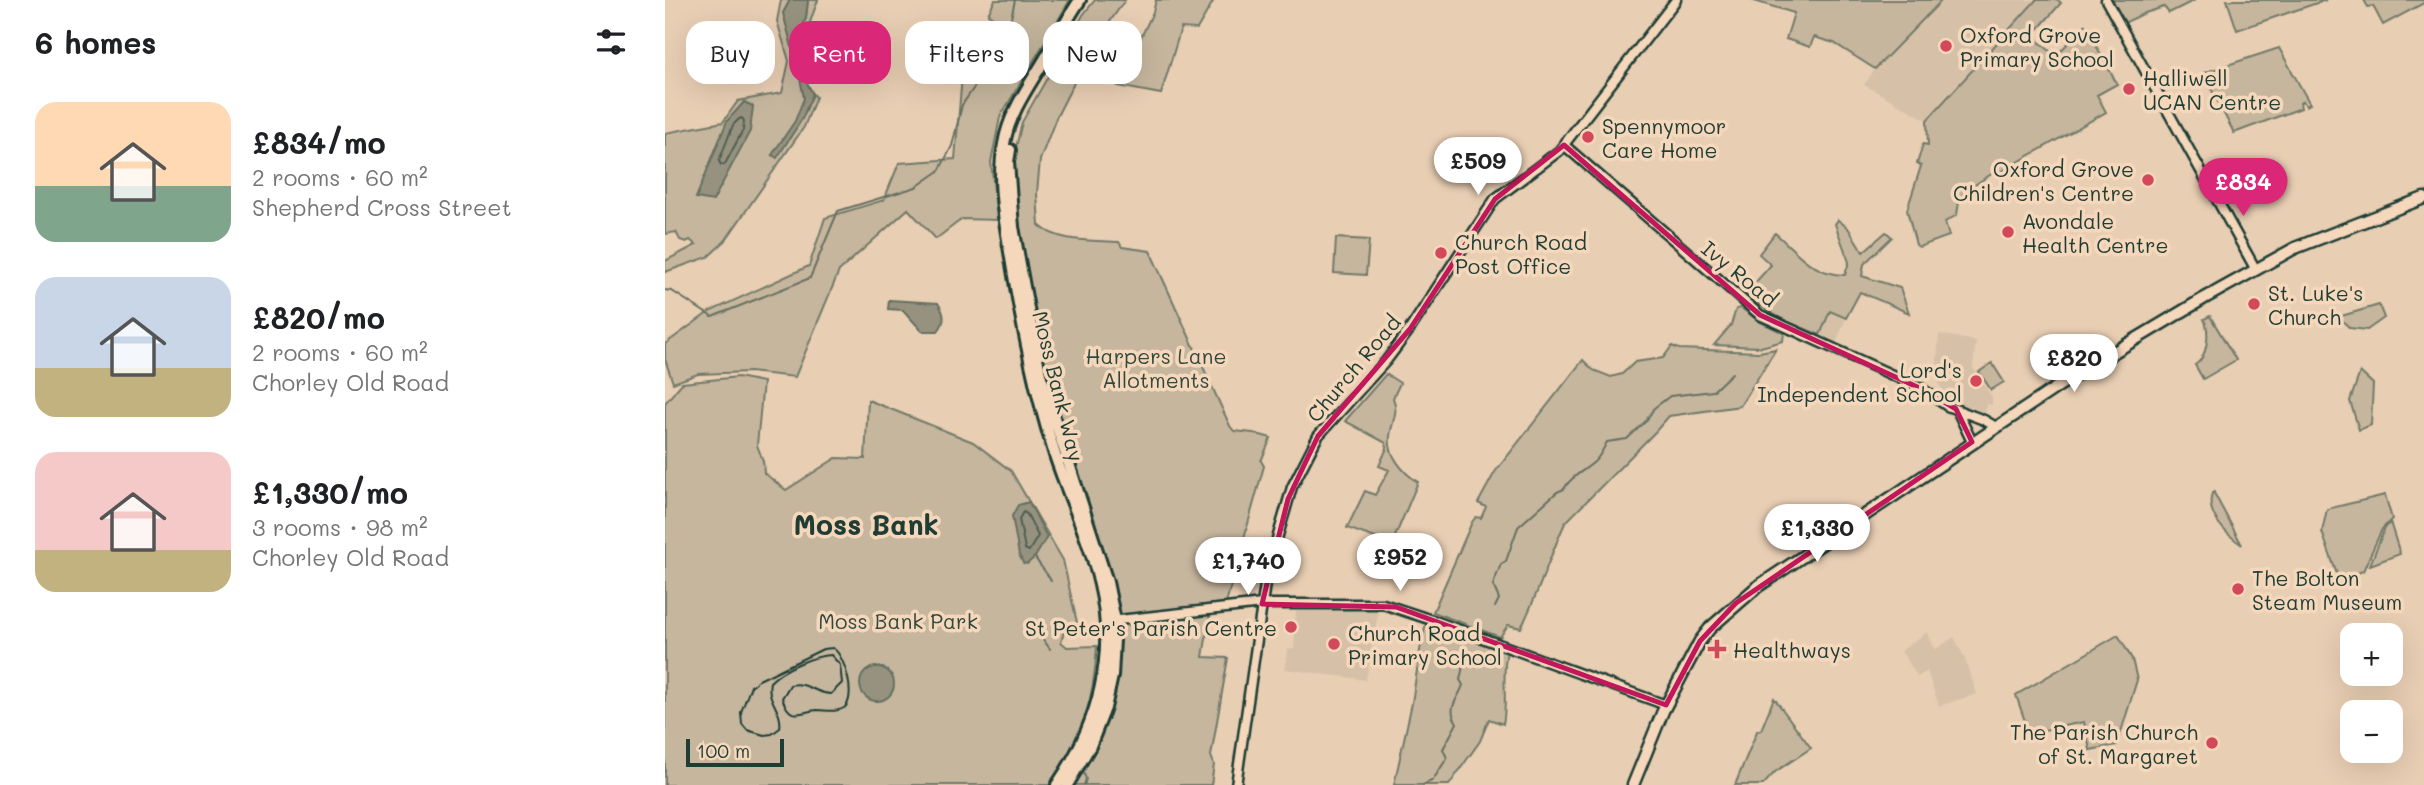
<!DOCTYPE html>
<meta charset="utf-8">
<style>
:root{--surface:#fff;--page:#f2f2f2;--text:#202124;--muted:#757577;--accent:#db2777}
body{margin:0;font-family:Mali,sans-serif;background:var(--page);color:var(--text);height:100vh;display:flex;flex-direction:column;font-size:26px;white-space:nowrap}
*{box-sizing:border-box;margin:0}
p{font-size:23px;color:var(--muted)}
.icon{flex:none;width:38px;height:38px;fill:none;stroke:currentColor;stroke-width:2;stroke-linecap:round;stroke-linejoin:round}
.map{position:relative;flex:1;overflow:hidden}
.side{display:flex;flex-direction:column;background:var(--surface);width:665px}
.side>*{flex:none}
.banner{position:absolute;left:21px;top:21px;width:665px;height:63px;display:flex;gap:14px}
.tools{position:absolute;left:1675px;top:623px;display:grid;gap:14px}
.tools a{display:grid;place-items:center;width:63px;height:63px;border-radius:14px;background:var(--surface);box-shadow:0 7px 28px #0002;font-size:35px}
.scale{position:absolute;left:21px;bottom:18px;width:98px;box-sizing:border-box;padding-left:7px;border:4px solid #1f3d34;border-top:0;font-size:19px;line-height:24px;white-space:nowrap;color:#1f3d34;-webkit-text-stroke:5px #f5d7bb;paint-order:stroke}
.price{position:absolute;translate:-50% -60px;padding:0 16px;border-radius:24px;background:#fff;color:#222;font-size:23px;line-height:46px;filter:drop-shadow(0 2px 4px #0008)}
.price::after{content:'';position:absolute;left:50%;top:42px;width:21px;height:16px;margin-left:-10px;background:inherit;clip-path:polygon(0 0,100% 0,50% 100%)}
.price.current{background:var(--accent);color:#fff}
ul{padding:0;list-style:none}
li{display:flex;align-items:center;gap:21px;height:175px;padding:0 35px}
li span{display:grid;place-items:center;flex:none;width:196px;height:140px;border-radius:21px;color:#555}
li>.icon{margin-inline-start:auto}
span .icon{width:84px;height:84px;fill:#fffc;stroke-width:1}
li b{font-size:30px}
h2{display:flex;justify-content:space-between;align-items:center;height:84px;padding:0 35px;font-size:30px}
.chip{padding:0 24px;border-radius:21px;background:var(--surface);box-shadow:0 7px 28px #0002;font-size:24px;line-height:63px}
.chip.current{background:var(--accent);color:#fff}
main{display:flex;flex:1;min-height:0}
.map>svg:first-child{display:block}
.built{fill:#d6c1a8}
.green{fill:#c6b69e;stroke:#727a69;stroke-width:2}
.water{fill:#96927f;stroke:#667061;stroke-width:2}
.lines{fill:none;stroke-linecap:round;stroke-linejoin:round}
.shore{stroke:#4f5f52;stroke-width:2}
.stream{stroke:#667061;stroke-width:2}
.minor-casing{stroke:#1f3d34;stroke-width:13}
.major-casing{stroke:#1f3d34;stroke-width:15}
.highway-casing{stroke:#1f3d34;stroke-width:16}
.minor{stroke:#f5d7bb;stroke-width:8}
.major{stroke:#f5d7bb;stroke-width:10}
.highway{stroke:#f5d7bb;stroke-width:10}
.tram{stroke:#1f3d34;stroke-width:2}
.marked{fill:none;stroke:#c2185b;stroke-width:5;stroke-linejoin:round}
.poi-dot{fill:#d1495b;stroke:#f5d7bb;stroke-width:2.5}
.labels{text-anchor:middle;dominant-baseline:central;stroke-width:7;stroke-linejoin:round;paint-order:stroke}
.poi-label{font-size:21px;fill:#1f3d34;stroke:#f5d7bb;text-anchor:start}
.street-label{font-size:21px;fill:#1f3d34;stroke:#f5d7bb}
.park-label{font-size:21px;fill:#30493f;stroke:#f5d7bb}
.district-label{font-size:28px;font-weight:bold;fill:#1f3d34;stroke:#f5d7bb}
</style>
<main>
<section class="side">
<h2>6 homes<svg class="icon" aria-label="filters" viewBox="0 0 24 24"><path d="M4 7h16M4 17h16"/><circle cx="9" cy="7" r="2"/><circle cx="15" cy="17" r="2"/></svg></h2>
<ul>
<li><span style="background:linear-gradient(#ffd9b3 60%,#7fa58c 0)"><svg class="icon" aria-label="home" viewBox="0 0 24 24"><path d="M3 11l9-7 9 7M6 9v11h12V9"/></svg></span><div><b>£834/mo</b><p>2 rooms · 60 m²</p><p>Shepherd Cross Street</p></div></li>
<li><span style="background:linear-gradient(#c9d6e8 65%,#c2b280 0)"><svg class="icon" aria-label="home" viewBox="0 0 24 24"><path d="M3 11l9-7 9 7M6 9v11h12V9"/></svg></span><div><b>£820/mo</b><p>2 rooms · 60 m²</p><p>Chorley Old Road</p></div></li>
<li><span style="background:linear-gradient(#f6c9c9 70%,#c2b280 0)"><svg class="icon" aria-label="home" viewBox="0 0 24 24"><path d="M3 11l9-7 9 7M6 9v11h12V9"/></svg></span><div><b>£1,330/mo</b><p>3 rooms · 98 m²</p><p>Chorley Old Road</p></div></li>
</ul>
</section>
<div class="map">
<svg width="1759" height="785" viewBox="0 0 1759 785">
<rect width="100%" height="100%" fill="#e8ceb3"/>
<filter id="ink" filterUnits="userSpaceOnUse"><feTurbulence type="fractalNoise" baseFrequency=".0143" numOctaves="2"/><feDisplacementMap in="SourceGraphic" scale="14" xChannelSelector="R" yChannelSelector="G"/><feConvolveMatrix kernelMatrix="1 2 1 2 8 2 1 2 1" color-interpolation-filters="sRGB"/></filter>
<g filter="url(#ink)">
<path class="built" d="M1275,0H1371L1262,120L1199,85L1210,69Z
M1165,311L1181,318L1171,343L1155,335Z
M1274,334L1311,341L1308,368L1327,397V405L1322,404L1320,413L1292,404L1278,394L1273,380L1272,358Z
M705,609L712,610L713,614L701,680L620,669L623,649H629L631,611Z
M1262,632L1270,650L1289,637L1300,659L1312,694L1274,706L1262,671L1253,677L1236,651Z"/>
<path class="green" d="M116,0H125L118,13L129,50L141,18L143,0H153C142,31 124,69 151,97L139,127L60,241L43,257L0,272V261L31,245L25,240L21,242L15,240L11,232L0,234V133L58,122L73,101L117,93L124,61L112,21Z
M330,0H405L335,117L326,162L332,220L297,219L271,239L243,209L174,271L130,377L85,372L33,374L8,383L0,359V344L44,312L144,266L160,218L219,200L234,163L290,159L297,75L337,22L323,14Z
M430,0H460L426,49L391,118L375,160L372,193L374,225C392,243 431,240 454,242L457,247L485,251L565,426L569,431L588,433L606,438L596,461L599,466L561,603L456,615L446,573L409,468L381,373L359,255L349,187L348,160L357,122L418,15Z
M491,0H549L532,29L516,28L496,94L453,86L488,12Z
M1086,0H1275L1276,1L1210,69L1169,43L1149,37L1145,47L1121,39L1129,13Z
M1371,0H1393L1396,3L1367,36L1391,56L1420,25L1452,84L1432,95L1441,112L1332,174L1328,173L1299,192L1294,202L1292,215L1280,222L1284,236L1254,247L1251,245L1242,210L1256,166L1252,164L1258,144L1263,145L1262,120Z
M1447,0H1530L1504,13L1499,7L1480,13L1459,23Z
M1562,0H1661L1572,30Z
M1699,0H1759V3L1718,25L1708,6L1703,7Z
M1614,48L1645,104L1641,106L1638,101L1635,103L1636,108L1569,133L1538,73Z
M1173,220L1183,228L1198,252L1221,232L1227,237L1199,264L1197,276L1235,288L1244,313L1195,292L1181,318L1165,311L1155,335L1112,317L1080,294L1106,265L1094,254L1110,233C1133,253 1147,274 1180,275L1184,262L1170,224Z
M671,238L704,240L701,275L669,273Z
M1714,305L1719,318L1702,330L1685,328L1673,317Z
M1076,308L1095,322L1119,333L1118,341L1096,347L1049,345L1066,325L1071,309Z
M1545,316L1571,360L1538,379L1530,365C1543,357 1545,331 1539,319Z
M1007,346L1014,349L1094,352L1111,349L1075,406L1004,416L990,432L900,523C884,558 873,594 856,628L843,625L835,637L768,612L807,522L811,517L816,518L821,507L813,503L830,472L918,360L928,370L946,377L957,374L970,362L998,358Z
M1327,363L1339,382L1326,390L1314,372Z
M1695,372L1708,384L1706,425L1694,430L1685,401Z
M721,374L735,383L728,398C734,412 727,421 725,436C722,454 738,473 753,482L727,544L682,528L700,491L710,495L724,470L714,466L722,448L721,443L680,421Z
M73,377L98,382L92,445L98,461L99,473L121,490L171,458L200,459L203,400L308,442L346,471L398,560L413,627L400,628L396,642L402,647L432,646C429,700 417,741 385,785H0V403L17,383Z
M1549,492V493L1577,545C1561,534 1540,514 1547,493Z
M1720,495L1727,519L1717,529L1698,571L1674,580L1657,532L1662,509Z
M1725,522L1735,554L1705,565L1719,530Z
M545,614L538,657L563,658L546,756L549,764L546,785H410C443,736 455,683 456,625Z
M761,623L842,652C836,675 843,700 838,724L824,719L815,741L784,785H729L747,703L756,644Z
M1453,635L1467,659L1472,680L1452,745L1425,750L1419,722L1364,733L1351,695Z
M1109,698L1146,748L1110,772L1098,785H1070L1092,731L1096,730Z"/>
<path class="water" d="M125,0H143L141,18L128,51L118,13Z
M132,64L148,94L137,119L112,158L107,155L130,121L139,98Z
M79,102L88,106L85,131L48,201L31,198L62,121Z
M224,300L273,303C280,314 281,321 273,331H257L238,310L223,309Z
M364,502L382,537L370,557L362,564L358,563L354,555L347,516L353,505Z
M195 684a17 17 0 1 1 34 0a17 17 0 1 1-34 0Z"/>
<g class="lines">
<path class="shore" d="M77,118L79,121L78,130L60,164L56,165L54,161L68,125L74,119Z
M358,512L362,514L373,536L364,551L360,549L354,519Z"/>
<path class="stream" d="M0,290L7,291L47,317L145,278L173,211L251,187L274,171L287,146L297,105L321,70L344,27L350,0
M370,557C374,566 382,572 386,581
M830,607L834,599L828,585L836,564L841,561L853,527L892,492L899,489C905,477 919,471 929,462C935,457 938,449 942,442L962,439L981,421L989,408L1005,396L1048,391L1067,373
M375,635L385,649
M419,785L421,779L419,774
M758,785L768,780L782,758L778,749L792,723C781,707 793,700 798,685L795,680L798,666"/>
<g class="minor-casing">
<path id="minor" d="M1441,0L1591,270
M899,145L1095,315L1256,388L1282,406L1319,420L1331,427
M1292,410L1307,442
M445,621L597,604H718L773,622L1001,705
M571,785L601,577L627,487L653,436L721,361L745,329L830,199L894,151L1011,0"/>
</g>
<g class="major-casing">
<path id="major" d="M968,785L998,711L1035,641L1045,628L1092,587L1404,379L1538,299L1630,248L1759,198"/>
</g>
<g class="highway-casing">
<path id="highway" d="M345,150L343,162L348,227L375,374L442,582L450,621L447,676L440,708L425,746L402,785
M392,785C433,725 452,656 435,585C425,540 404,498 390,455C370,392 358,329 347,264C341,226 331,183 339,144C344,113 364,86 380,59C392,39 402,19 415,0"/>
</g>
<use href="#minor" class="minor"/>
<use href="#major" class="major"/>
<use href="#highway" class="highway"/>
<path class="tram" d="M168,648C180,656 192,698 179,708C170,713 161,710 152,710C133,712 126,722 117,698L125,685C142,681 150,694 166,694L177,683L175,665L166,655C147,656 118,669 105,682C101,701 118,710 115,728L107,734L99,735L82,730L77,724L76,712L86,686L94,680L158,649Z"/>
</g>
</g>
<path class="marked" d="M899,145L1095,315L1261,391L1291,409L1307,442L1071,603L1035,641L1001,705L731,607L597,604L623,499L653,436L745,329L830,199Z"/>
<g class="poi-dot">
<circle cx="1281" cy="46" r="7"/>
<circle cx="1464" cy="89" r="7"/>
<circle cx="923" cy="137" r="7"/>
<circle cx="1483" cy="180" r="7"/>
<circle cx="1343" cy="232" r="7"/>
<circle cx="776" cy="253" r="7"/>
<circle cx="1589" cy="304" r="7"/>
<circle cx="1311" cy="381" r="7"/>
<circle cx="1573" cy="589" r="7"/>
<circle cx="626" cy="627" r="7"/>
<circle cx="669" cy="644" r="7"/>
<path d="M1048.5 638.5h7v7h7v7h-7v7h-7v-7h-7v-7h7z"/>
<circle cx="1547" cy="743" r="7"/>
</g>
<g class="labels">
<g class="poi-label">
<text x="1295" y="34">Oxford Grove<tspan x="1295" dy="24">Primary School</tspan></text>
<text x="1478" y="77">Halliwell<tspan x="1478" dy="24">UCAN Centre</tspan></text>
<text x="937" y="125">Spennymoor<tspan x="937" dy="24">Care Home</tspan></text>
<text x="1469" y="168" text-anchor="end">Oxford Grove<tspan x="1469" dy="24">Children's Centre</tspan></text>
<text x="1357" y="220">Avondale<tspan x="1357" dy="24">Health Centre</tspan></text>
<text x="790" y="241">Church Road<tspan x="790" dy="24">Post Office</tspan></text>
<text x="1603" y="292">St. Luke's<tspan x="1603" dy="24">Church</tspan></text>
<text x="1297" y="369" text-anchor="end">Lord's<tspan x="1297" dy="24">Independent School</tspan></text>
<text x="1587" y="577">The Bolton<tspan x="1587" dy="24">Steam Museum</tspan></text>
<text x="612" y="627" text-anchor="end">St Peter's Parish Centre</text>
<text x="683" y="632">Church Road<tspan x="683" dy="24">Primary School</tspan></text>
<text x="1068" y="649">Healthways</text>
<text x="1533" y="731" text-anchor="end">The Parish Church<tspan x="1533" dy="24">of St. Margaret</tspan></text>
</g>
<g class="street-label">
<text transform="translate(1075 273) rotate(39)">Ivy Road</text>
<text transform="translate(688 368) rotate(-50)">Church Road</text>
<text transform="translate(394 386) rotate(76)">Moss Bank Way</text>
</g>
<g class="park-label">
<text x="491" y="355">Harpers Lane<tspan x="491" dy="24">Allotments</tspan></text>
<text x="233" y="620">Moss Bank Park</text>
</g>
<g class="district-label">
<text x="201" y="524">Moss Bank</text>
</g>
</g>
</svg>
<div class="tools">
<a>+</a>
<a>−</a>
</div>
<div class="scale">100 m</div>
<b class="price" style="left:813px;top:197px">£509</b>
<b class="price current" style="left:1578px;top:218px">£834</b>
<b class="price" style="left:1409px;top:394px">£820</b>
<b class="price" style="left:1152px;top:564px">£1,330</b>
<b class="price" style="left:735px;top:593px">£952</b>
<b class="price" style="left:583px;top:597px">£1,740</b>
<div class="banner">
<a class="chip">Buy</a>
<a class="chip current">Rent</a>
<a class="chip">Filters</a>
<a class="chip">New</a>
</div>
</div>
</main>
